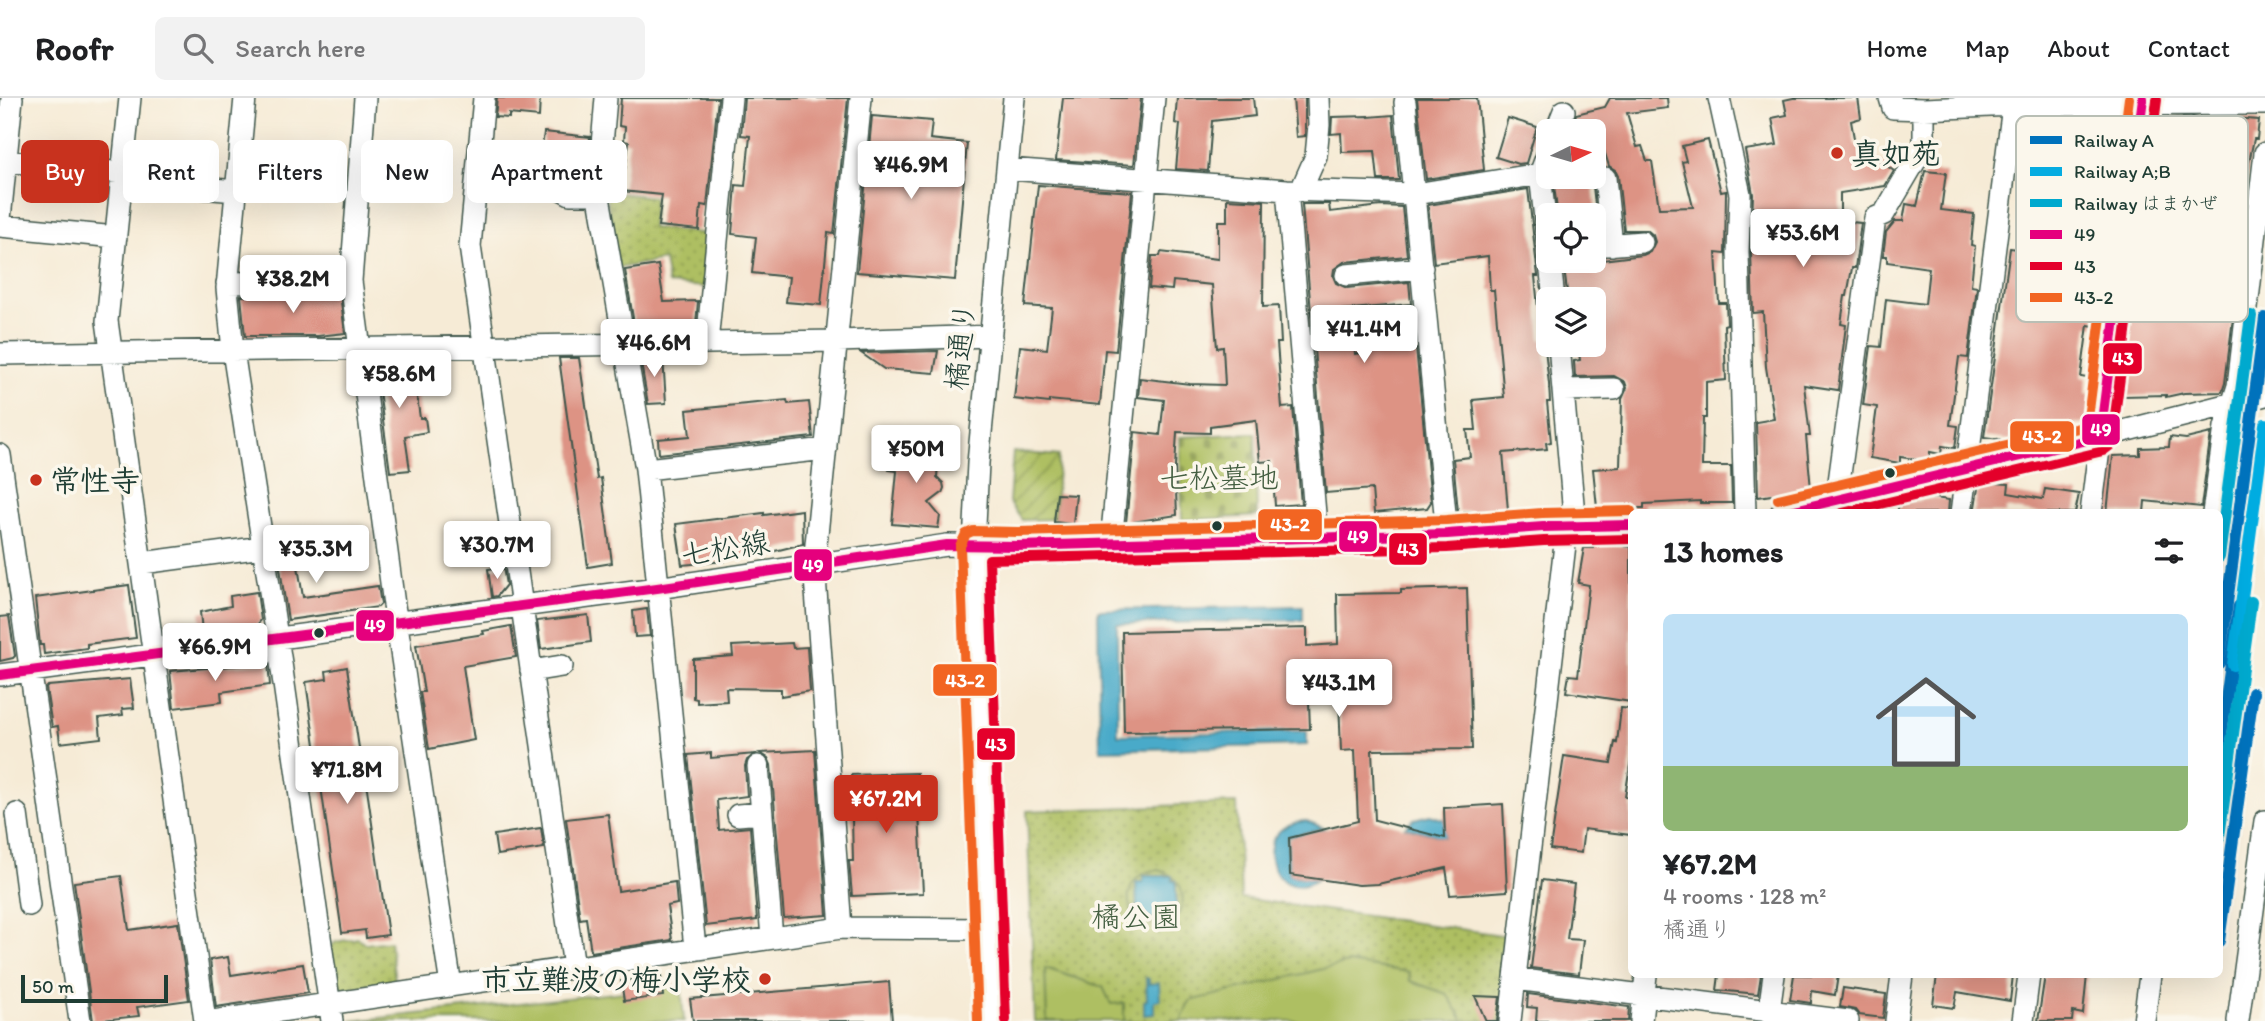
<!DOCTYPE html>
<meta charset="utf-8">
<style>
:root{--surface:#fff;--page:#f2f2f2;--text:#202124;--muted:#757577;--line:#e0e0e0;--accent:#c8321e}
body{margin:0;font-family:Itim,"Klee One",sans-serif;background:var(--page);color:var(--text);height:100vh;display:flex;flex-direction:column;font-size:26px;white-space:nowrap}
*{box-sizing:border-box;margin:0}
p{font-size:23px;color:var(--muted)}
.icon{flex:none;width:38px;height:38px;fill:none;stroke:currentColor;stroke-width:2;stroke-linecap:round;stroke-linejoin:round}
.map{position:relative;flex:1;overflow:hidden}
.details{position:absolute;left:1628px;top:411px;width:595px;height:469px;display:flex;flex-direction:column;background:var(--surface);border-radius:10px;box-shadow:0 7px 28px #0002}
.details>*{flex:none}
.top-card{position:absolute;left:21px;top:42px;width:665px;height:63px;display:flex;gap:14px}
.needle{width:46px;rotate:85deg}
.fabs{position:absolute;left:1536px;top:21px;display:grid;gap:14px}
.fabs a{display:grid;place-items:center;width:70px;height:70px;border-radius:10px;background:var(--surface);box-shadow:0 7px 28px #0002;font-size:35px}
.scale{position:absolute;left:21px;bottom:18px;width:147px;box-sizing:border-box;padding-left:7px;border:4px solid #1f3d34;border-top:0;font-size:19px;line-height:24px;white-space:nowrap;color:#1f3d34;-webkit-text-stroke:5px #fbf7ec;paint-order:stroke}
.price{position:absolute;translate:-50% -60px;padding:0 16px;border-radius:7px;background:#fff;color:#222;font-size:23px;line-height:46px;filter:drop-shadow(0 2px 4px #0008)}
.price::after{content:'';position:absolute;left:50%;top:42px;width:21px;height:16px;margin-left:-10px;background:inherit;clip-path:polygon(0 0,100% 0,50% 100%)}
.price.active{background:var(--accent);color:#fff}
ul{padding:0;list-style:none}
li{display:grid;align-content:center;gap:14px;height:371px;padding:0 35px}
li+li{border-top:2px solid var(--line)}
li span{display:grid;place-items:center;height:217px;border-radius:10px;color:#555}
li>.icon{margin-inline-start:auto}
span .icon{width:126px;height:126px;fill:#fffc;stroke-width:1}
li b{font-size:30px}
h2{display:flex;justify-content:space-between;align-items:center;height:84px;padding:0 35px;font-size:30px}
.pill{padding:0 24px;border-radius:10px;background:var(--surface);box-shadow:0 7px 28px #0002;font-size:24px;line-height:63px}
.pill.active{background:var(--accent);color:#fff}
header{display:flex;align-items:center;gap:42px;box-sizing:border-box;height:98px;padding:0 35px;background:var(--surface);border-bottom:2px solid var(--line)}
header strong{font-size:33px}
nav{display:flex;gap:38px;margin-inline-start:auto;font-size:24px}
.search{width:490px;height:63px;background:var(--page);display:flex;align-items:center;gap:18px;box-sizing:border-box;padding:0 24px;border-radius:10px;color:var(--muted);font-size:26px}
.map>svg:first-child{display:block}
.grass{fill:url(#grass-dots);stroke:#667e4b;stroke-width:2}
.cemetery{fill:url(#cemetery-stones);stroke:#667e4b;stroke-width:2}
.garden{fill:url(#garden-furrows);stroke:#667e4b;stroke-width:2;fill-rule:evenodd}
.pitch{fill:#aebf62;stroke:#667e4b;stroke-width:2}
.water{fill:#4aaac9;stroke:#34747e;stroke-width:2}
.building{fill:#dd9384}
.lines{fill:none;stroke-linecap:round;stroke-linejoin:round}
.minor-casing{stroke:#3f574c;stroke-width:24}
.minor{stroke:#fff;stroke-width:21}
.bus-1-casing{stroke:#fbf7ec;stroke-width:16}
.bus-2-casing{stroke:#fbf7ec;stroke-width:16}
.bus-3-casing{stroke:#fbf7ec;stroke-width:16}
.bus-1{stroke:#e5007d;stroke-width:10}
.bus-2{stroke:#e4002b;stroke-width:10}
.bus-3{stroke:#f26522;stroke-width:10}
.rail-1-casing{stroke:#fbf7ec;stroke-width:18}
.rail-2-casing{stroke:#fbf7ec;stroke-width:18}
.rail-3-casing{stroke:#fbf7ec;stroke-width:18}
.rail-1{stroke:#0072bc;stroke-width:12}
.rail-2{stroke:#05ace1;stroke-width:12}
.rail-3{stroke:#00a9ce;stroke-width:12}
.poi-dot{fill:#c8321e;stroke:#fbf7ec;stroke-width:2.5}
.bus-dot{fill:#1f3d34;stroke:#fbf7ec;stroke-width:2.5}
.labels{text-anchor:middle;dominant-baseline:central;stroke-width:7;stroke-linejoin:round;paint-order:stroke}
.poi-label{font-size:30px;font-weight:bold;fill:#1f3d34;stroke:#fbf7ec;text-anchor:start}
.street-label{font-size:30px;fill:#1f3d34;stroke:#fbf7ec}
.park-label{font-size:30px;fill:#435e40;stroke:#fbf7ec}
.key{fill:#fbf7ec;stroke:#b9bfb5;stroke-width:2}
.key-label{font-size:19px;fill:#1f3d34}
.line-badge{stroke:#fbf7ec;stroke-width:2.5}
.badge-label{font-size:19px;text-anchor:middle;font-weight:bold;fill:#fff}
</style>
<header>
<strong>Roofr</strong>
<div class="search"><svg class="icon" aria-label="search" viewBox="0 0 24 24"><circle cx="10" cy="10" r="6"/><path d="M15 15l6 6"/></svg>Search here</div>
<nav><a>Home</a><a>Map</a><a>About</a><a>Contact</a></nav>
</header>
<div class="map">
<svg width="2265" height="923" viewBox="0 0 2265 923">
<defs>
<pattern id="grass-dots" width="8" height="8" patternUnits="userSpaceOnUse" patternTransform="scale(1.75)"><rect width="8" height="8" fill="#aebf62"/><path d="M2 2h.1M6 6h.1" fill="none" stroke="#8d9c52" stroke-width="1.8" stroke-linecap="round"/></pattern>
<pattern id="cemetery-stones" width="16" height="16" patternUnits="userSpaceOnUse" patternTransform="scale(1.75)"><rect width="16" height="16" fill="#aebf62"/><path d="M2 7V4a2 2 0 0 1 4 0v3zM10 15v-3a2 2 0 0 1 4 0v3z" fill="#8d9c52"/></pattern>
<pattern id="garden-furrows" width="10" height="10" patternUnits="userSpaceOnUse" patternTransform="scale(1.75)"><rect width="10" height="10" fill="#aebf62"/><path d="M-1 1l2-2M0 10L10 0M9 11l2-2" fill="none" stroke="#8d9c52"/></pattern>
</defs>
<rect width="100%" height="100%" fill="#fbf7ec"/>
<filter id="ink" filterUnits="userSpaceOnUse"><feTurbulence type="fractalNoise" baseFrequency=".0143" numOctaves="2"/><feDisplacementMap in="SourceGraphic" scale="14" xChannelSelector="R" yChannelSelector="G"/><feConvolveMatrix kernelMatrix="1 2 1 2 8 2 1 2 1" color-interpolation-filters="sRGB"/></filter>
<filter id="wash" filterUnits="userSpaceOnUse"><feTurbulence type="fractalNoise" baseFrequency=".00686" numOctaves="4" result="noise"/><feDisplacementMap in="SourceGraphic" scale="28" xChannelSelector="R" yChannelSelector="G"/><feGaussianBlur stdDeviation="1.57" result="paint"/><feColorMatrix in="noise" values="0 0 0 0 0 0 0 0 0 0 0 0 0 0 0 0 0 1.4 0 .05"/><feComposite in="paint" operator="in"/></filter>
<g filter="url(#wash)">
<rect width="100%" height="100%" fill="#f6ebd6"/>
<path class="grass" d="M606,94L654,99L652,130L711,136L706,189L668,186L664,162L618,170Z
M1237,705L1241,800L1509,838L1501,923H1035L1027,713Z
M358,840L366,846L390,843L395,883L344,892L334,883L330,849L336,844Z"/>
<path class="cemetery" d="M1255,335L1257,418L1182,422L1180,339Z"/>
<path class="garden" d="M1013,354L1059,358L1054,421L1022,422L1009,404Z
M1158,772C1197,781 1186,833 1151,826C1117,820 1124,772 1158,772ZM1175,783L1176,813L1144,819L1143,784Z"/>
<path class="pitch" d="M1348,865L1409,874L1410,883L1447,896L1464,923H1181L1190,903Z
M1045,870L1103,889L1111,906L1124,905V923H1047Z
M681,888L684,923H351Z"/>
<path class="water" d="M1303,508V522L1117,526L1118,637L1307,633V647L1100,652L1098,512Z
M1430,717L1445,722V740L1405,729L1414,721Z
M1307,723L1324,730L1287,739L1289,777L1316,782C1274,810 1243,727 1307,723Z
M1144,778H1172V783H1176V813H1172L1173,820H1144V814H1137L1136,784H1143Z
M1146,880L1149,881V886L1159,885L1160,902L1154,903V916L1144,917V903L1147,902Z"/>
<g id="blocks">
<path class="building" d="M497,0H540L539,19L509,16V20L495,19Z
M621,0H718L707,108L701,107L699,132L658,128L662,97L622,93L629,44L624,43L625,29L619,28Z
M744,0H848L834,136L828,135L821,207L786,204L789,179L752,175L756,139L732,136L736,87L745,88L750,38L741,37Z
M1063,0H1141L1134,67L1056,62Z
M1177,0H1253L1255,18L1212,23L1208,73L1176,71L1180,26L1175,25Z
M1293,0H1305V38L1296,39Z
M1417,0H1477L1484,72L1426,81Z
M1610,0H1667L1668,10L1627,15L1637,49L1642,48L1647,63H1652L1659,110L1693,109L1682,64L1686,63L1682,48L1708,42L1721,94L1726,93L1725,156L1716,155L1719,205H1726L1727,226L1724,227L1726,282L1706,284V320H1703L1702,368H1731L1732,405H1700V403L1644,406V410H1626V407L1597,409L1593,371L1620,369L1622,301L1627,290L1625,284L1614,278L1575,279L1574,263L1580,262L1578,247H1594V201H1568L1563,163H1594L1643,157L1650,154L1655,144L1653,137L1647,132H1624L1618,78L1615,72L1609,68L1598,33H1572L1576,16L1605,9Z
M1793,0H1858L1861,20L1851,23L1855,46L1894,73L1885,88L1840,95V123L1861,125L1855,170H1852L1847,198H1845L1841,226L1846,227L1838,292L1804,287L1810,338H1806L1811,391L1758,399L1756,324L1774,321L1766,269L1763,214L1753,215L1751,154L1753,96L1745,52L1777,47L1772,20L1787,17L1784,2Z
M1393,17L1399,82H1378L1375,53L1342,54L1341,35L1331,36L1332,19L1369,18V19Z
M872,18L932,23L930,41L967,45L955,182L857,174Z
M2192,19L2218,23L2219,19L2259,22L2257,41H2254L2249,64L2236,194L2202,192L2196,196L2193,202L2194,210L2199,215L2233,220L2225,285L2222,294L2184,295L2166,299V297L2122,298L2131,210L2143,211L2148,177L2140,176L2150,90H2146L2154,21Z
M1508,20L1537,29L1526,65L1518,66L1496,59Z
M544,34L590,39L586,77L542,50Z
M1925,73L1946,75L1941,112L1974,116L1971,147L1975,148L1971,188L1977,189L1968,260L1959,259L1950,327L1958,328L1955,350L1942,348L1941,356L1930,354L1929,363L1900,359V365L1870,360L1877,309L1863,307L1871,248L1881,249L1886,201L1925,206L1929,170L1887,164V158H1883L1886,134L1895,123H1903L1906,106L1917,108Z
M1592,79L1598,135H1594V117H1588L1587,109L1557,112L1554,87L1574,84L1563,81Z
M1038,87L1132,94L1116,253L1105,252L1100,307L1049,302V305L1014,301L1020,248L1047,251L1052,210L1025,208Z
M1528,91L1538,178H1535L1541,242H1544L1549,286L1550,304H1547L1551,344L1546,345L1547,351L1503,355L1508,412L1458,414L1453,361L1470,359L1467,332H1476L1473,302L1504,299L1494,192H1490L1488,158L1434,165L1428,107Z
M1227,101L1264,103L1263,209L1279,208L1281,245H1277L1282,310L1293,309L1301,406L1275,408L1272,363L1260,364L1256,322L1210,328V335L1177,334L1175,369L1177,417L1126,425L1135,334L1160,337L1164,302L1138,299L1140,280L1190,286L1225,287L1223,249L1217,250L1212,187L1173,183L1172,192L1149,190L1152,158H1160L1161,154L1218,161V123H1227Z
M1302,106H1329L1330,114L1381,108L1402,109L1407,158L1344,164L1334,171L1333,178L1336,185L1347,190L1409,184L1411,206L1340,212L1343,244L1354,243L1355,256L1416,250L1431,404L1427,410L1374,415L1372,391L1326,395Z
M2010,150L2095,161L2091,204L2097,205L2094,228L2088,227L2081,279L2087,280L2085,296L2090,297L2087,318L2081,326L2069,325V327L2060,326L2059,329L2035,326L2034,338L2006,342L1984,339Z
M658,167L664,204L698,203L696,226L661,228L662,233L635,232L625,172Z
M340,196L345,235L318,238H245L241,198Z
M938,253L934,275L884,271L861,255Z
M640,259H663L666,305L648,306Z
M559,260H579L597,381L601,380L612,465L588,469Z
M375,263H412L420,320H425L427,334L405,338L410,372L390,374Z
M787,302L788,306L809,304L813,339L659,356L658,341L690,338L687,312Z
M2211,335L2201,409L2145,403L2144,415H2107L2113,358L2140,357V350L2169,349L2170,339L2186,341Z
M891,346L939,351L937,379L943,385L944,390L942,395L929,405L940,418L938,430L892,426L897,373L889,372Z
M1979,384L2009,386L2008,395L2043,401L2045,391L2079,396L2075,415H2032L2006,410L2005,415H1974Z
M1057,396L1076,397L1073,426L1054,424Z
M1935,400L1949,402L1948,415H1898V406Z
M802,412L803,446L767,455L725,460V463L682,467L676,426L764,415V417Z
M320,438L323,458L297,462L303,499L378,488L381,506L378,509L288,522L276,444Z
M1594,445L1631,449V604L1566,594L1569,577L1578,578L1589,487L1578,485L1584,450H1593Z
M503,469L506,487L497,498L492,499L488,471Z
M129,487L136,540L87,546V550L44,556L43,547H40L35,500Z
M1467,490L1472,651L1372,652L1375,722L1445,740L1444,710L1503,706L1507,793L1450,797L1446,770L1378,786L1359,787L1290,777L1289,740L1358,723L1355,652L1341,653L1339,602L1309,604L1310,631L1124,634L1122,534L1307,530V548L1338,546L1337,496L1401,495V492Z
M257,494L261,522L257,527L202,533L200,514L231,508L230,498Z
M647,511L650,538L635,539L633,513Z
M588,517L591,544L541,551L537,523Z
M9,518L15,558L13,560L0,563V519Z
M511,528L516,559L463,568L474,642L429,651L420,594H424L416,547L484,536L483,533Z
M792,545L793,550L807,549L810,593L781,598V591L726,590L727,603L697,605V601L693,600V561L733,558L732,548Z
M268,565L270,587L221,594L222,604L174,610L170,573Z
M347,569L363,677H365L388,837L366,840L365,832L342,835L306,584L327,581L326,573Z
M130,581L134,610L122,611L123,617L99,620L101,640L60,645L58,628L52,629L46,590L48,588Z
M1621,610L1631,611V661L1625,699L1631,700V737L1584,731L1581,755L1550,751L1564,658L1611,665L1615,644L1617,645Z
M815,652L827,817L784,820L771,667L768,660L760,655Z
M711,655V660L755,656L747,662L745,668L747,698L717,702L719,732L750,729L757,822L706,828L688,657Z
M917,675L923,795L852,798L849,763H853L851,677Z
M608,716L618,793L675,784L677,806L667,808L672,842L591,854L586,820L580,821L566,721Z
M541,730L544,750L497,757L494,737Z
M121,778L129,832L178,825L189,902L137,909L139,918L93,923L74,784Z
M1542,782L1574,786L1567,841L1583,842L1579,876L1531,870Z
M228,859L231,877L303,866L308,895L216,909L210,862Z
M1719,877H1761L1758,896L1717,892Z
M1794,877H1838L1835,897L1812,893L1811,905L1790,902Z
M1937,877H2013L2010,903L1957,894L1954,910L1933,907Z
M2045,877H2087L2083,916L2073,914L2072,923H2038Z
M661,878L663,898L624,903L621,883Z
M889,884L892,923H693L690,901Z
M1843,890L1886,896L1883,920L1859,917L1855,912L1840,909Z
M1528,896L1629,909L1628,923H1536L1537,910L1527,909Z
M1475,898L1500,899L1497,923H1486Z"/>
</g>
</g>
<g filter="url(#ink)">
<use href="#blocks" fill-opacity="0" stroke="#3f574c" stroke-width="2"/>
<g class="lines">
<g class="minor-casing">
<path id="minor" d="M130,0L107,223L205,923
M245,0L227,190L233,253L281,565L332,923
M365,0L351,183L394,507L451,888
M484,0L470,148L574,869
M606,0L598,93L646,371L695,850
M1719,0L1740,96L1738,154L1745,415
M1405,4L1447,436
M1924,11L2013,7L2265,6
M1556,33L1564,13
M1549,52L1540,76L1554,201
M6,63L122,75
M1007,71L1287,92L1415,96L1540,76
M1605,80L1612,147
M121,83L236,93
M557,89L570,96H599
M1287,92L1317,439
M1301,92L1316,58L1319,27L1318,0
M0,121L12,0
M0,128L116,139
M1594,148L1642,144
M1346,177L1422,170
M227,185L351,183
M2206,204L2247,209
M707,245L731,0
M1559,247L1575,428
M0,256L838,243L991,238
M1563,292L1614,291
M0,357L80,923
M646,371L826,351
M1835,413L1875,120L1884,116L1924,48V11L1893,10L1890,0
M1781,415L2100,339L2265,297
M1961,415L2014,0
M2091,415L2143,0
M2213,415L2225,329L2238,288L2265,55
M1113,445V424L1154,0
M142,465L263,449
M531,573L562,568
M0,577L657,490L947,447L1018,448L1447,436L1543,429L1631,427
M758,668L772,840
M17,716L29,807
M738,717L761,715
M841,830L814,466L861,0
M1515,881L1848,923
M1769,913L1774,877
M213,923L841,830L988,831
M992,923L974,447L978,365L1014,0
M1510,923L1567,429
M1641,923L1646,877
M1896,923L1902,877
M2023,923L2029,877
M2144,923L2150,877
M2238,923L2265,723"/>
</g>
<use href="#minor" class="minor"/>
<g class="bus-1-casing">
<path id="bus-1" d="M1782,415L2100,339L2143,0
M0,577L657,490L947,447L1018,448L1447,436L1543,429L1631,427"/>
</g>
<g class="bus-2-casing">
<path id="bus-2" d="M1842,415L2103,353L2111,347L2157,2
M1006,922L989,461L1447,450L1544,443L1631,441"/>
</g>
<g class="bus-3-casing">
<path id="bus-3" d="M1778,401L2087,328L2129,0
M978,923L960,448L966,436L973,433L1018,434L1446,422L1542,415L1631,413"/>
</g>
<use href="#bus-1" class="bus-1"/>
<use href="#bus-2" class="bus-2"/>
<use href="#bus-3" class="bus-3"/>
<g class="rail-1-casing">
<path id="rail-1" d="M2219,565L2265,220
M2219,652L2239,508
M2219,843L2253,595"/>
</g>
<g class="rail-2-casing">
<path id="rail-2" d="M2233,567L2265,326"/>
</g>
<g class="rail-3-casing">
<path id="rail-3" d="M2219,459L2251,218
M2219,739L2251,504"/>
</g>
<use href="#rail-1" class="rail-1"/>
<use href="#rail-2" class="rail-2"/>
<use href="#rail-3" class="rail-3"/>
</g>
</g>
<g class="poi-dot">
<circle cx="1837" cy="55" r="7"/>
<circle cx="36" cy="382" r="7"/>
<circle cx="765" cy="881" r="7"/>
</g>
<g class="bus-dot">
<circle cx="1890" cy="375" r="6"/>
<circle cx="1217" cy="428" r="6"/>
<circle cx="319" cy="535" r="6"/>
</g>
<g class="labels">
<g class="poi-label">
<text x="1851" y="55">真如苑</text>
<text x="50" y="382">常性寺</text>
<text x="751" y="881" text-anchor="end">市立難波の梅小学校</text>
</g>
<g class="street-label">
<text transform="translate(960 248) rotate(-84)">橘通り</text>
<text transform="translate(725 450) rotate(-9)">七松線</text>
</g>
<g class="park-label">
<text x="1219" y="379">七松墓地</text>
<text x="1136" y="818">橘公園</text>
</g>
</g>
<rect x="2016" y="18" width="232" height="206" rx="10" class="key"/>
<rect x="2030" y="38" width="32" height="8" fill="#0072bc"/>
<rect x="2030" y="69" width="32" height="9" fill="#05ace1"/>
<rect x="2030" y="101" width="32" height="8" fill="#00a9ce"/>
<rect x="2030" y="132" width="32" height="9" fill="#e5007d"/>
<rect x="2030" y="164" width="32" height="8" fill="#e4002b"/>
<rect x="2030" y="195" width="32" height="9" fill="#f26522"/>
<g class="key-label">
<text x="2074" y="49">Railway A</text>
<text x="2074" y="80">Railway A;B</text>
<text x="2074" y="112">Railway はまかぜ</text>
<text x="2074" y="143">49</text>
<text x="2074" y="175">43</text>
<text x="2074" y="206">43-2</text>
</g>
<g class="line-badge">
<rect x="2102" y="244" width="41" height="33" rx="7" fill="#e4002b"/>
<rect x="2081" y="315" width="40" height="33" rx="7" fill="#e5007d"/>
<rect x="2009" y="322" width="66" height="33" rx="7" fill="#f26522"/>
<rect x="1257" y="410" width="66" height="33" rx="7" fill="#f26522"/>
<rect x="1338" y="422" width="40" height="33" rx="7" fill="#e5007d"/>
<rect x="1388" y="434" width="40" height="34" rx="7" fill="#e4002b"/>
<rect x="793" y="450" width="40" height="34" rx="7" fill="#e5007d"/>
<rect x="355" y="511" width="40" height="33" rx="7" fill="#e5007d"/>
<rect x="932" y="565" width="66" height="34" rx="7" fill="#f26522"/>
<rect x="976" y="629" width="40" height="34" rx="7" fill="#e4002b"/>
</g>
<g class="badge-label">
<text x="2123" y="267">43</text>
<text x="2101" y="338">49</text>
<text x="2042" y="345">43-2</text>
<text x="1290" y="433">43-2</text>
<text x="1358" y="445">49</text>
<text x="1408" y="458">43</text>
<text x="813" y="474">49</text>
<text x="375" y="534">49</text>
<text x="965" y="589">43-2</text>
<text x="996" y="653">43</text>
</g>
</svg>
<div class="fabs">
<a><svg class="needle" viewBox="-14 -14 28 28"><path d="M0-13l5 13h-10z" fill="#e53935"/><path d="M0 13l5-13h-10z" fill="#757577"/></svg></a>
<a><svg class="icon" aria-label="locate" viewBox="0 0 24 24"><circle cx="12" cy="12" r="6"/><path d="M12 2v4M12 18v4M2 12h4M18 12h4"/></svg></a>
<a><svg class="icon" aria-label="layers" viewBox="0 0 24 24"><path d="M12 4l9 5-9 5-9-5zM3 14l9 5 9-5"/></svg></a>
</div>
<div class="scale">50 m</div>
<b class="price" style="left:911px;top:103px">¥46.9M</b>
<b class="price" style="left:1803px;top:171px">¥53.6M</b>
<b class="price" style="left:293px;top:217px">¥38.2M</b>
<b class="price" style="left:1364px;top:267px">¥41.4M</b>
<b class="price" style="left:654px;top:281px">¥46.6M</b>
<b class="price" style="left:399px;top:312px">¥58.6M</b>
<b class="price" style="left:916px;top:387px">¥50M</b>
<b class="price" style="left:497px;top:483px">¥30.7M</b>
<b class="price" style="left:316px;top:487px">¥35.3M</b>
<b class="price" style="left:215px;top:585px">¥66.9M</b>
<b class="price" style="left:1339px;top:621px">¥43.1M</b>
<b class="price" style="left:347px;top:708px">¥71.8M</b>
<b class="price active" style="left:886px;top:737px">¥67.2M</b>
<div class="top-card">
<a class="pill active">Buy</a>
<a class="pill">Rent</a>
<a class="pill">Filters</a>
<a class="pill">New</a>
<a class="pill">Apartment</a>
</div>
<section class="details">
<h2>13 homes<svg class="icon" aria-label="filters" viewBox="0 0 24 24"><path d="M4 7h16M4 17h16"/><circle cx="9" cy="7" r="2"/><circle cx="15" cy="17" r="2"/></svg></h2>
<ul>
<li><span style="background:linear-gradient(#bfe0f5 70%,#8fb573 0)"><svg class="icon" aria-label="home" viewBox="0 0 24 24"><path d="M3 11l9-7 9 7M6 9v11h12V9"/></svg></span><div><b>¥67.2M</b><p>4 rooms · 128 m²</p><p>橘通り</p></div></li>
</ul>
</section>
</div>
